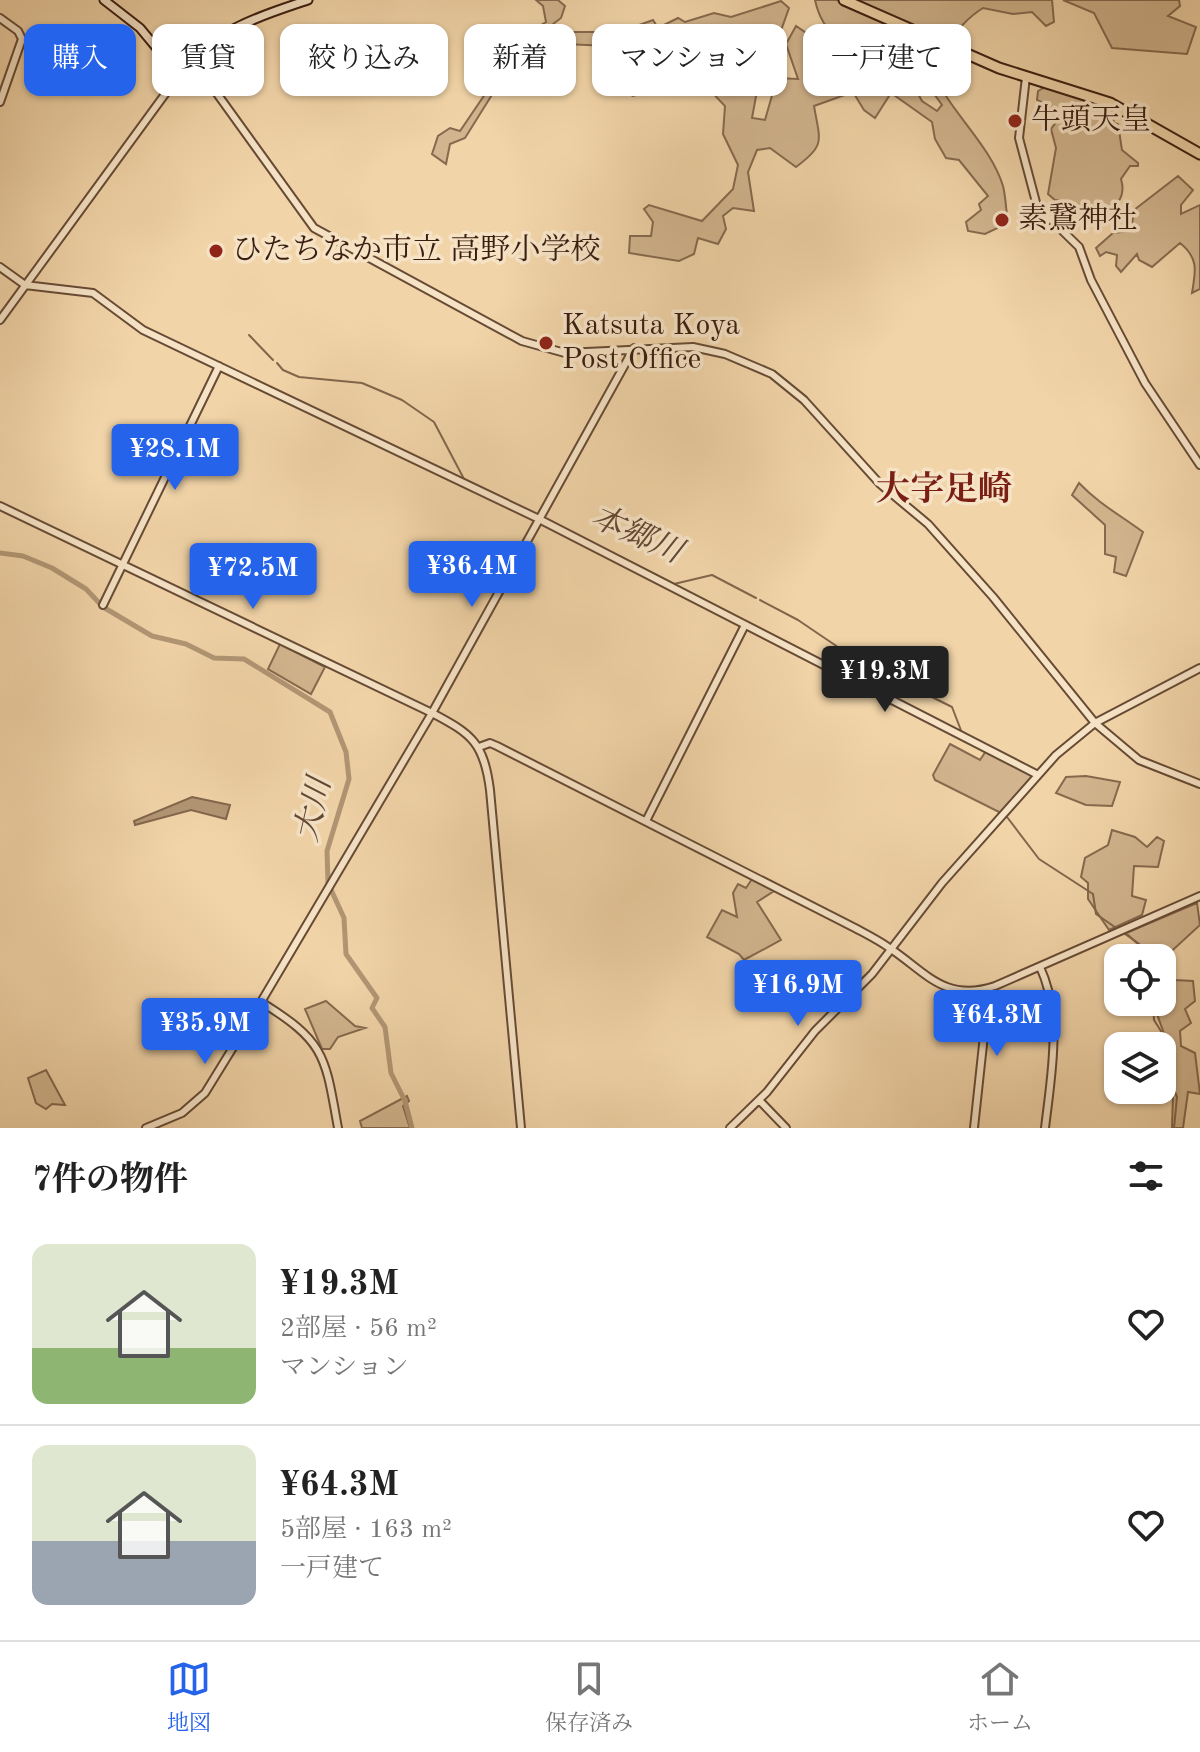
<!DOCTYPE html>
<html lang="ja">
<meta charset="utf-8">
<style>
:root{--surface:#fff;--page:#f2f2f2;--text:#222;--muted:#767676;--line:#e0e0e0;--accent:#2563eb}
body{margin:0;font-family:"Old Standard TT","Noto Serif JP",serif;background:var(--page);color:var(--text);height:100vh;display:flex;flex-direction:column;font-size:30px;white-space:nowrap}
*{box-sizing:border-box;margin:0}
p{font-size:26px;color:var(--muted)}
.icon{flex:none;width:44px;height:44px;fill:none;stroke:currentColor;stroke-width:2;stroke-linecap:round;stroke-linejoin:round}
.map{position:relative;height:1128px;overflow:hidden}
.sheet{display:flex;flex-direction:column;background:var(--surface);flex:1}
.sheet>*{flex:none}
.guide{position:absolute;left:24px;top:24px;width:1152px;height:72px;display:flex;gap:16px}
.tools{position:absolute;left:1104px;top:944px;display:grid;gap:16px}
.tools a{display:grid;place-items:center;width:72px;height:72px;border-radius:16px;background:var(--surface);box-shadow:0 2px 6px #0004;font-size:40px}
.price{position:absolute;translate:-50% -68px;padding:0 18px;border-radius:8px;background:var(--accent);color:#fff;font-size:26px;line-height:52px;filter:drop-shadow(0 2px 4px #0008)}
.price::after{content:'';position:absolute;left:50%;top:48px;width:24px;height:18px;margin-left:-12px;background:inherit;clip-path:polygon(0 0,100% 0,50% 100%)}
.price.selected{background:#222;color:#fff}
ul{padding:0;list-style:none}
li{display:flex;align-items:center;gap:24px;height:200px;padding:0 32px}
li+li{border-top:2px solid var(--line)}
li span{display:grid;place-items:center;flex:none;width:224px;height:160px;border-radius:16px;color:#555}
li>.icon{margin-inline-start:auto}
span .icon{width:96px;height:96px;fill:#fffc;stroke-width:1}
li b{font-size:34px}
h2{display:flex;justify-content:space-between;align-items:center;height:96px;padding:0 32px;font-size:34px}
.chip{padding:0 28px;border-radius:16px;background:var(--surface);box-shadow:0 2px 6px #0004;font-size:28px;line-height:72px}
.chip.selected{background:var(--accent);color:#fff}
.tabs{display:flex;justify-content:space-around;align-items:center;height:112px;border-top:2px solid var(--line);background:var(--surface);font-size:22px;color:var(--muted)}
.tabs a{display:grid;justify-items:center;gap:4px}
.tabs .selected{color:var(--accent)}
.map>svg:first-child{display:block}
.green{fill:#d2b58e;stroke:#86694e;stroke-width:2}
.water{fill:#b29674;stroke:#82664c;stroke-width:2}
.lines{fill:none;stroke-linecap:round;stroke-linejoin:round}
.stream{stroke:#82664c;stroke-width:2}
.river{stroke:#b29674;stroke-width:5}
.tertiary-casing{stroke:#674b35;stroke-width:10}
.secondary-casing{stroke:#391d0f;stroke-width:11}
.primary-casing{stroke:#391d0f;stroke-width:13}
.tertiary{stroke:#f6e3c6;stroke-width:6}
.secondary{stroke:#f6e3c6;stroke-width:7}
.primary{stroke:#f1d4a8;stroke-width:9}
.poi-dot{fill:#8f2418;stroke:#f6e3c6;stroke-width:3}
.labels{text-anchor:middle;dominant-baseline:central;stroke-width:7;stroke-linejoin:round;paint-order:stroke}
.poi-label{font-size:30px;fill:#391d0f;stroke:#f6e3c6;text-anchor:start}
.water-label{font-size:32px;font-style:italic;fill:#634732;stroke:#f6e3c6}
.quarter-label{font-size:34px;font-weight:bold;fill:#7a1f14;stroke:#f6e3c6}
</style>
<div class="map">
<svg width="1200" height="1128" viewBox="0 0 1200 1128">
<rect width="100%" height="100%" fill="#f1d4a8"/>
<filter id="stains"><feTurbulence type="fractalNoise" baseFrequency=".0025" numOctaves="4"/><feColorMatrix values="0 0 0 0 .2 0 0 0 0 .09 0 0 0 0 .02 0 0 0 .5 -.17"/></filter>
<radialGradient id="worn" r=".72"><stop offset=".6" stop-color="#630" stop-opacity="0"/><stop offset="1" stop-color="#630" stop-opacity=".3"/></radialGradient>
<path class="green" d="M536,0H558L565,6L561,18L540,34L544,47L572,32H620L653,20L658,28L678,18L685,22L714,13L731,17L781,1L789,8L770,61L759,80L752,118L765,120L777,78L798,79L786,44L796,26L855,66L886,69L909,77L922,101L937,111L942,105L906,55C866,42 827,54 815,0H1052L1054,22L1046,26L1032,12L1013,14L983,8C957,24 926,64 946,96C964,124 993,153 1003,186C1006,198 1006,211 1008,223L985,234L968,231L966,222L981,210L979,204L988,196L959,160L946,158L935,139L932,122L891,93L875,118L864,110L853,92L814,106C820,141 826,145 796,167L770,148L757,150L748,172L754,211L733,208L723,216L726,229L718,244L698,238L694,254L679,261L629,253L630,236H651L653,222L644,209L649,205L702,221L733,189L738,165L723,134L725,106L707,87L688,79L633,96L623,91L617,77L623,65L608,46L565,44L552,76H547L543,66L529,65L495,90L465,138L450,144L446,164L432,154L438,136L450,128L460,131L496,78L522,64L513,52L489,65L478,86H471L485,33L529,32L546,22L543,6Z
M1063,0H1179L1180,6L1168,16L1196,27L1187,54L1112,48L1094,13Z
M1047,86L1111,107L1114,123L1118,124L1122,150L1138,163V166H1130L1121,179C1129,205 1104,212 1090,225L1080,223L1072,202L1055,200L1048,194L1056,148L1051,129L1057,121L1049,106L1037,100L1038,91Z
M1178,176L1193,190L1181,205V214L1200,205V289L1192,293C1195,273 1200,259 1180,243L1152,267L1139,260L1137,254L1121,272L1116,266L1117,255L1106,252L1100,256L1096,248L1113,233L1131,231L1134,210Z
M1079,483C1099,504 1120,515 1143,532L1126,576L1114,572L1116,557L1105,554V525L1072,495Z
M280,644L325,667L311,694L268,669Z
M950,744L980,760L986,751L1035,775L1001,813L935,780L933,775Z
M1086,776L1120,782L1112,806L1086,805L1056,793L1066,777Z
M1112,830L1135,837L1147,847L1157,837L1164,841L1158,867L1134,866L1132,896L1146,900L1142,915L1109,930L1088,899V883L1081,877L1085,858L1108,845Z
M752,879L774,891L757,902L781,940L744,960L739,954L707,937L722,910L737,917L733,893L738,884L746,888Z
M1197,903L1200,925L1162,960L1153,958L1126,933Z
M1162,966L1175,980L1193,981L1195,1001L1185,1009L1191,1023L1180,1031L1181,1046L1195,1053L1200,1094L1188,1092L1183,1128H1172L1174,1061L1154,1006L1162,1002Z
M326,1001L355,1026L365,1028L338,1037L330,1049H322L305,1009Z
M46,1070L65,1105H64L52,1104L46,1109L36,1103L28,1078Z
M407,1096L409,1101L403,1106L410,1128H362L360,1121Z"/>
<path class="water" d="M192,797L230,805L226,819L191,810L135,825L134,821Z"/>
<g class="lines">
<path class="stream" d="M249,335L273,360
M277,363L283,370L299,377L362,383L402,400L434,422L464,479L505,499
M551,522L570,532
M619,556L674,584L712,575L756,598
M760,600L798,620L860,662
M864,663L952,707L962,733
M1007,817L1039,859L1093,894L1096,914L1138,943L1152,958
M1153,1002L1154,1020L1164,1036L1173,1063L1172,1085L1177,1097L1174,1128"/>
<path class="river" d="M0,553L23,556L52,568L86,589L103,607L152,636L186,644L214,658L244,659L330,712L346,752L349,779L327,851L328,883L344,918L346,954L377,998L372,1008L385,1027L391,1073L405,1101L412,1128"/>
<g class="tertiary-casing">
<path id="tertiary" d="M0,18L18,31L22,39L0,102
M1026,77L1019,138L1037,206L1079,247L1091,280L1145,383L1200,465
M0,267L25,285L93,293L143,330L539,519L1038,775
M0,320L179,75L213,88L314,228L522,341L565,353L693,347L725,354L772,374L804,400L880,484L928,524L993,597L1095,723L1139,760L1200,784
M0,506L432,713C472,734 484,743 490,790L521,1128
M103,605L219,366
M479,747L490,743L497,746L855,928C866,934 878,940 888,947C925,971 944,1003 995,986L1200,896
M646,821L745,625
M1040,967C1063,1016 1051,1076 1045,1128
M760,1101L786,1128
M146,1128L182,1113L205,1093L261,1002
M338,1128C325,1056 326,1042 261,1002L432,713L634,348
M730,1128L767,1092L815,1031L872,974L942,883L1056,755L1095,723L1200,668
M974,1128L989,989"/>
</g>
<g class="secondary-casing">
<path id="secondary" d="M104,0L140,28L179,75C213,30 257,17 308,0"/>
</g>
<g class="primary-casing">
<path id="primary" d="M844,0L999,68L1110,103L1200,154"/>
</g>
<use href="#tertiary" class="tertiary"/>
<use href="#secondary" class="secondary"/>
<use href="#primary" class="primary"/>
</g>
<g class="poi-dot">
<circle cx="1015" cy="121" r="8"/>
<circle cx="1002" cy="220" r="8"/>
<circle cx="216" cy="251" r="8"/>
<circle cx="546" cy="343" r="8"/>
</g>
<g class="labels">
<g class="poi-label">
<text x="1031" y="121">牛頭天皇</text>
<text x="1018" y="220">素鵞神社</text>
<text x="232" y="251">ひたちなか市立 高野小学校</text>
<text x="562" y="326">Katsuta Koya<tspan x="562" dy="34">Post Office</tspan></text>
</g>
<g class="water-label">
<text transform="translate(636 536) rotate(24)">本郷川</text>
<text transform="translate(315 810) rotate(-77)">大川</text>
</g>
<g class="quarter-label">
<text x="944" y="491">大字足崎</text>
</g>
</g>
<rect width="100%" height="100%" filter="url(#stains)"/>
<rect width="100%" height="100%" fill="url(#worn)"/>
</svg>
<div class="tools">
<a><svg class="icon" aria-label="locate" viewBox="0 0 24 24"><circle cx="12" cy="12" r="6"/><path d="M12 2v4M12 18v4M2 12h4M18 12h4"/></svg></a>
<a><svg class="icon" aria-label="layers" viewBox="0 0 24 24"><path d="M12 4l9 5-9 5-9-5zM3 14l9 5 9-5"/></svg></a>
</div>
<b class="price" style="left:175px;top:492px">¥28.1M</b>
<b class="price" style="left:472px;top:609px">¥36.4M</b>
<b class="price" style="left:253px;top:611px">¥72.5M</b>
<b class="price selected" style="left:885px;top:714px">¥19.3M</b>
<b class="price" style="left:798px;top:1028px">¥16.9M</b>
<b class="price" style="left:997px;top:1058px">¥64.3M</b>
<b class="price" style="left:205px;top:1066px">¥35.9M</b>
<div class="guide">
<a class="chip selected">購入</a>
<a class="chip">賃貸</a>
<a class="chip">絞り込み</a>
<a class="chip">新着</a>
<a class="chip">マンション</a>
<a class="chip">一戸建て</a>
</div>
</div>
<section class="sheet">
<h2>7件の物件<svg class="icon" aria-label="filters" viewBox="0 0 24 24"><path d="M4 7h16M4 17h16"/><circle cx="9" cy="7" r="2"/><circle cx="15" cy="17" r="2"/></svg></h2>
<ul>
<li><span style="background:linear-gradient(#dfe7d0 65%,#8fb573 0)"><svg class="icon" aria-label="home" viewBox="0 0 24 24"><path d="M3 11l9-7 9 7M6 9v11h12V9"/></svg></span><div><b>¥19.3M</b><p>2部屋 · 56 m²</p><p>マンション</p></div><svg class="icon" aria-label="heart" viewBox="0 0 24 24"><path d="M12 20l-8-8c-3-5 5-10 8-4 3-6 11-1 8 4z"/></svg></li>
<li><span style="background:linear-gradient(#dfe7d0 60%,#9aa5b1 0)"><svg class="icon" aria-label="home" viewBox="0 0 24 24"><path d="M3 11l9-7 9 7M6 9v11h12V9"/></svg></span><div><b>¥64.3M</b><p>5部屋 · 163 m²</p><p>一戸建て</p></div><svg class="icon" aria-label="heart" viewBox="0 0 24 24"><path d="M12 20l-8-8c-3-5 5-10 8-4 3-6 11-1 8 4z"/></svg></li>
</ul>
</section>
<nav class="tabs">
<a class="selected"><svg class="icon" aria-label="map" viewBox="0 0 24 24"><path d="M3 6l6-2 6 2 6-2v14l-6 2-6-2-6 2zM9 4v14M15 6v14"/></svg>地図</a>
<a><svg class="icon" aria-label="saved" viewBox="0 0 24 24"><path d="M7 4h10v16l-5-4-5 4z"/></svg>保存済み</a>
<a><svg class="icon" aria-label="home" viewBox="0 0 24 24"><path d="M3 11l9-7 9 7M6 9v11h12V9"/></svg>ホーム</a>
</nav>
